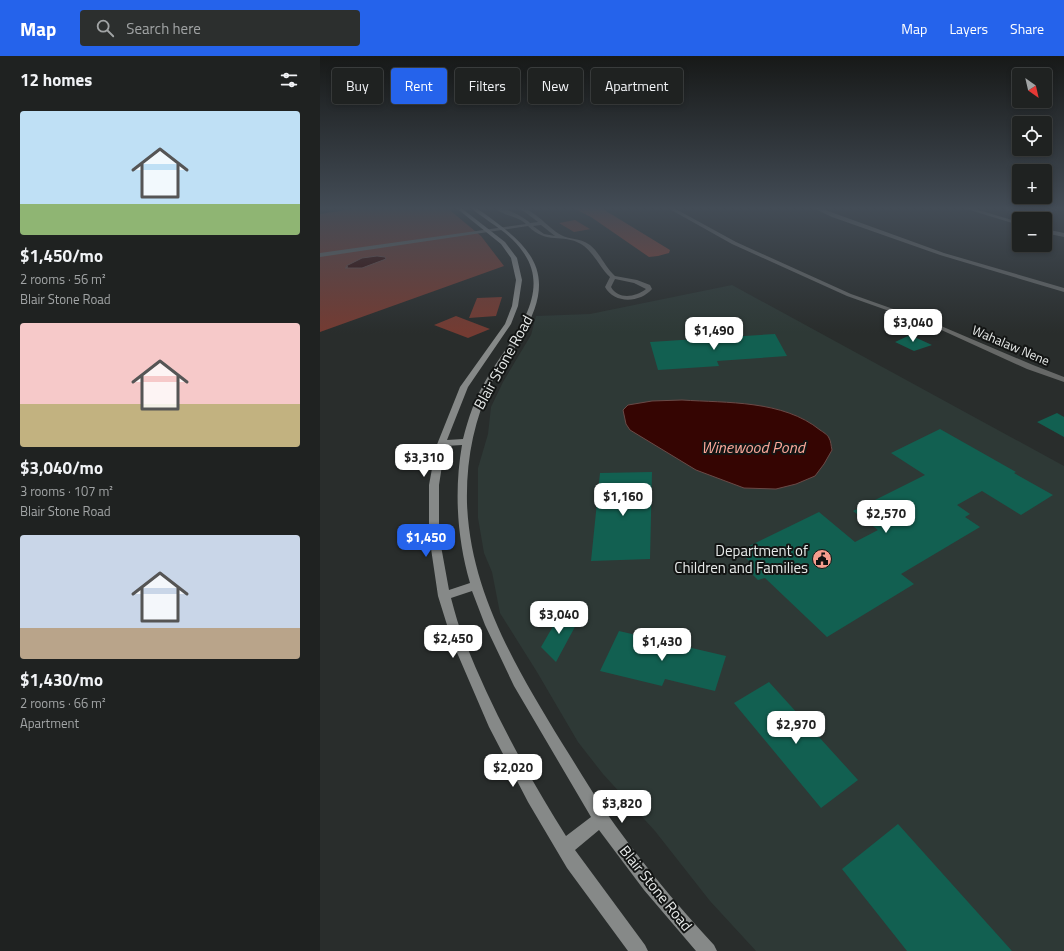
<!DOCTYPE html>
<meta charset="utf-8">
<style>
:root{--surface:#1f2221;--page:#2c2f2e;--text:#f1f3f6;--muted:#a1a4a5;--line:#3c3f3f;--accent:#2563eb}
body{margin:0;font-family:"Titillium Web",sans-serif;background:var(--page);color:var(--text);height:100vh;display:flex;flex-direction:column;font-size:15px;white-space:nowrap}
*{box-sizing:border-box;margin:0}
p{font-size:13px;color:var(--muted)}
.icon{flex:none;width:22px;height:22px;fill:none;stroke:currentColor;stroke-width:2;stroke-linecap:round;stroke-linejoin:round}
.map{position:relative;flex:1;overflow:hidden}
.side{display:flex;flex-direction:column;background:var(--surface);width:320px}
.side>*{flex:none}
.guide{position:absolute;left:12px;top:12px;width:380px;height:36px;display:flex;gap:8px}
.needle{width:26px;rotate:146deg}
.buttons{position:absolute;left:692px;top:12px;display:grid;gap:8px}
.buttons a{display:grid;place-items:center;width:40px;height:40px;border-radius:4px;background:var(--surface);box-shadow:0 2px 6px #0003,0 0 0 1px var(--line);font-size:20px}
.price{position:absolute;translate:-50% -34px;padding:0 9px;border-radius:8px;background:#fff;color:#222;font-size:13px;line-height:26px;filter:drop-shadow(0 1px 2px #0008)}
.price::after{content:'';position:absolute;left:50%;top:24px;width:12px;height:9px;margin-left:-6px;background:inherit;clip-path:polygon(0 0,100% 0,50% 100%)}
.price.on{background:var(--accent);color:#fff}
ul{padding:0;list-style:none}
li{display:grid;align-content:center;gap:8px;height:212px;padding:0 20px}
li span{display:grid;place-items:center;height:124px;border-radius:4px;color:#555}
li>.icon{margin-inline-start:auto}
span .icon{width:72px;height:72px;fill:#fffc;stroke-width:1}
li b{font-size:17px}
h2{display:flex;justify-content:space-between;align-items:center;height:48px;padding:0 20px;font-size:17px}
.tag{padding:0 14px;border-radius:4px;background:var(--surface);box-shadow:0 2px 6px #0003,0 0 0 1px var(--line);font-size:14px;line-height:36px}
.tag.on{background:var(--accent);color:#fff}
header{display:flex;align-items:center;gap:24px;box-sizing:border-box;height:56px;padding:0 20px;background:var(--accent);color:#fff}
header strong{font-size:19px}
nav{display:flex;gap:22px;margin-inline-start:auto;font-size:14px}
.search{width:280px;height:36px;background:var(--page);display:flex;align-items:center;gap:10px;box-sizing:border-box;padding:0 14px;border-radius:4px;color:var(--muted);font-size:15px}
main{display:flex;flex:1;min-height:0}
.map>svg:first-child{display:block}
.built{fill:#2e3936}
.green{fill:#743b32}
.forest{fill:#844035}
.water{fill:#350502;stroke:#6a4a47}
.building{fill:#126051}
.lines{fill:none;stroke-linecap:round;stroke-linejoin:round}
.street{fill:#666867;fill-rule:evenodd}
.secondary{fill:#868988;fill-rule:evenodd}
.labels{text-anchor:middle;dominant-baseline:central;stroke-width:4;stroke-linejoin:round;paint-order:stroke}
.far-street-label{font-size:13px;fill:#e7eae9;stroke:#131514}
.street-label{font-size:15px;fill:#e7eae9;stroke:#131514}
.poi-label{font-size:15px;fill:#e7eae9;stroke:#131514;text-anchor:end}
.water-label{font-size:16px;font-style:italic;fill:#fca99b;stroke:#131514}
</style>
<header>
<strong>Map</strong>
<div class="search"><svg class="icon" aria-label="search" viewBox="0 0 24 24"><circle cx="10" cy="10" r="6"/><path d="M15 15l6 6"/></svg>Search here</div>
<nav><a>Map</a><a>Layers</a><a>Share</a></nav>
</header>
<main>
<section class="side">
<h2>12 homes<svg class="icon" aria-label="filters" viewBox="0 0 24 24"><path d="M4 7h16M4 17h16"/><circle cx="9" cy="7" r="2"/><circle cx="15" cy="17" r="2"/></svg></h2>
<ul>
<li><span style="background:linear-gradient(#bfe0f5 75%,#8fb573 0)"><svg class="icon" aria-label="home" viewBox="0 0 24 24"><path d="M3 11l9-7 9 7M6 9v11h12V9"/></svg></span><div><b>$1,450/mo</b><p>2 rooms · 56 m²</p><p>Blair Stone Road</p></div></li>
<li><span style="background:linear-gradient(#f6c9c9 65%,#c2b280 0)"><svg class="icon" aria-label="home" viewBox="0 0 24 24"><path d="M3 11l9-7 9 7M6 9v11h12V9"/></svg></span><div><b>$3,040/mo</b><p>3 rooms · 107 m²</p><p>Blair Stone Road</p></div></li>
<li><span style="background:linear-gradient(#c9d6e8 75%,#b9a48a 0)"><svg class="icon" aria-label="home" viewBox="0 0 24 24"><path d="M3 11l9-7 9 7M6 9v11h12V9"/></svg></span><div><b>$1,430/mo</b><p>2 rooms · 66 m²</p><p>Apartment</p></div></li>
</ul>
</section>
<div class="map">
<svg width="744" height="895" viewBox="0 0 744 895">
<rect width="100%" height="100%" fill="#292d2c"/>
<path class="built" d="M412,229L744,410V895H436L390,845L335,775L283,718L258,686L217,616L180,557L172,516L164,497L158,462V412L168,378L171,351L183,326L211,279L216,260L270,258Z"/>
<path class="green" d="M46,151H126L161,180L184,210L0,276V158Z
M255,164L270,173H271L254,176L239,167Z
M182,241L176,260L149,262L157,242Z
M136,260L170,273L148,282L114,269Z"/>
<path class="forest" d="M251,151H283L286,155L350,194L349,197L338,200L329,201L271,161Z"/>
<path class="water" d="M57,200L65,201L66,203L42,212H25L28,211L26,210L42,202Z
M362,344C407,347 463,344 500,374C503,376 508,379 509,382C511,385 511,390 512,394L504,408L495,420L476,428L456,433L424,432L376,414L310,374L306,368L303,354L308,349L332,345Z"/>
<path class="building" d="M455,278L467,300L397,305L399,310L338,314L330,286Z
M590,279L612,289L594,295L575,286Z
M737,357L744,361V381L717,366Z
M620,373L696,416L694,417L733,439L701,459L662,435L637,449L650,458L645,461L660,471L581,518L594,528L507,581L445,522L438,524L426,512L433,509L419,495L499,456L535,486L558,474L533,455L605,419L571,397Z
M332,416L330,503L271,505L280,417Z
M243,553L257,567L236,606L221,591Z
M299,575L406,600L395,635L345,623L342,630L280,615Z
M449,626L538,724L501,752L414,647Z
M578,768L692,895H587L522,813Z"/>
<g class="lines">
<path class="street" d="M174,151C184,151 203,160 210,167L218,166L205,156L195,151C214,151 225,170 241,179C249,184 259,181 270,189C280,197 285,211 295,220L317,224L330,229L332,233C320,247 294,248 285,231L290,221C279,211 274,196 261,188C242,177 227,189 208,170L0,201V197L206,168C196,159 182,160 174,151ZM221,169L235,180L224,178L213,170ZM295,223L314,227L326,233C316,241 298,244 291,231Z
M346,151H352L416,186L531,238L621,270L713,309L744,321V326L707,313L617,272L527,240L412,188Z
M491,151H497L624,197L744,232V236L620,199L512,161Z
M640,151H648L699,166V169Z
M725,173L744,177V181L725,177Z"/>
<path class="secondary" d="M135,151H140L185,186L197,202L202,224L198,250L191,268L148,331L127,384L143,383C148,363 155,342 166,324C186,288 235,240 203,196C190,176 167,166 150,151H155C211,190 241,215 200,283C192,298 180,311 172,326C154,364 146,404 147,447C150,536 197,613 242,687C256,709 269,731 283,752C317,801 354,846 394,889L397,895H376L324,834L279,774L255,794L325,889L328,895H308L247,812L208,746L169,671L132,585L118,540L109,479V429L116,391L140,331L185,268L192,250L196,224L191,202L181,188ZM142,389C134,435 137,482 150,527L129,534L119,479V429L125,390ZM152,535L165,569L194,630L271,761L246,780C207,718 172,654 145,586C139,572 135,557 131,542Z"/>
</g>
<linearGradient id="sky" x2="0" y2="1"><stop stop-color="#171918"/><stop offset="0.55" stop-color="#434c56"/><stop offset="1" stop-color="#434c56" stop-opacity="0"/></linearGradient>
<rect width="744" height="277" fill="url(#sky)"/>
<defs>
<g id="civic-disc" transform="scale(1)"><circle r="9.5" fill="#f59d8e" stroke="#131514"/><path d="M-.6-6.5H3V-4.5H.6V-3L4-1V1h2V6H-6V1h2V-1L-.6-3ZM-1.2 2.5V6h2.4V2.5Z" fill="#111"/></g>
</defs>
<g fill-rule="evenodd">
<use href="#civic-disc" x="502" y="503"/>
</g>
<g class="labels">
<g class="far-street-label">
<text transform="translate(691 289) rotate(23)">Wahalaw Nene</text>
</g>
<g class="street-label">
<text transform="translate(183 306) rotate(-61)">Blair Stone Road</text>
<text transform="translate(336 832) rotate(51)">Blair Stone Road</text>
</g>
<g class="poi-label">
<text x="488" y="494">Department of<tspan x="488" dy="17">Children and Families</tspan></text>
</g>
<g class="water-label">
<text x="433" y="391">Winewood Pond</text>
</g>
</g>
</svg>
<div class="buttons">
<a><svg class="needle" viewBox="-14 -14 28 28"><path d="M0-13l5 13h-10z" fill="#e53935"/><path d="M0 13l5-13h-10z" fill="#a1a4a5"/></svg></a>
<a><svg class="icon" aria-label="locate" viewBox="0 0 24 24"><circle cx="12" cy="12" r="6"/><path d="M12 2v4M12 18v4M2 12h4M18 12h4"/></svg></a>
<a>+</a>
<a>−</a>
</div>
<b class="price" style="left:593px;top:287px">$3,040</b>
<b class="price" style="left:394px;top:295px">$1,490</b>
<b class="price" style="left:104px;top:422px">$3,310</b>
<b class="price" style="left:303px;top:461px">$1,160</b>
<b class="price" style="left:566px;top:478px">$2,570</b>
<b class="price on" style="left:106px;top:502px">$1,450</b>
<b class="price" style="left:239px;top:579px">$3,040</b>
<b class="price" style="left:133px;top:603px">$2,450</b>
<b class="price" style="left:342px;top:606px">$1,430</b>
<b class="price" style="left:476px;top:689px">$2,970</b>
<b class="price" style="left:193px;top:732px">$2,020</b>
<b class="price" style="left:302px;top:768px">$3,820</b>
<div class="guide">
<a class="tag">Buy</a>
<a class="tag on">Rent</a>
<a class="tag">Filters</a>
<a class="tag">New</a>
<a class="tag">Apartment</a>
</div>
</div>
</main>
